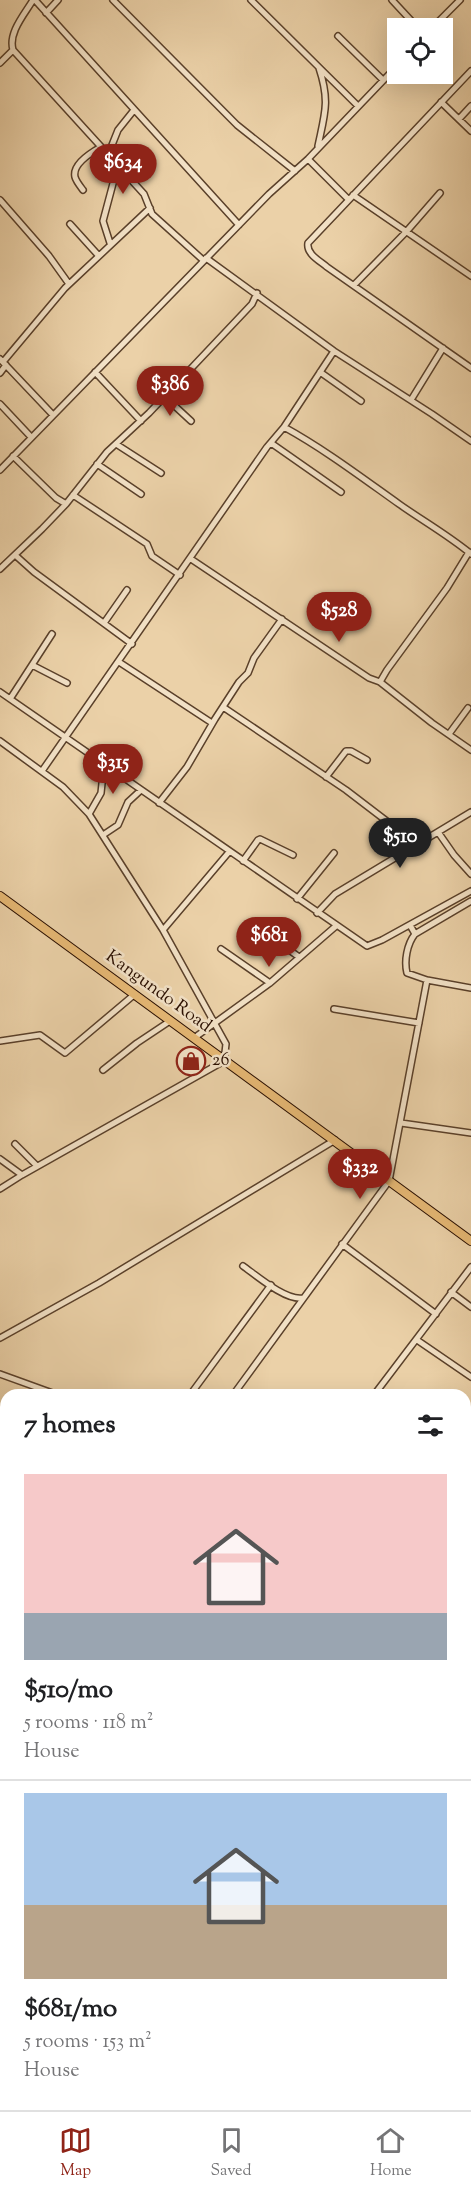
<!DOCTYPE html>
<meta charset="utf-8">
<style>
:root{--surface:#fff;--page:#f2f2f2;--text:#202124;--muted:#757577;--line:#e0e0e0;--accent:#8f2418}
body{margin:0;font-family:"Sorts Mill Goudy",serif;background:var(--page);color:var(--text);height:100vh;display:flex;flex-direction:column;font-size:22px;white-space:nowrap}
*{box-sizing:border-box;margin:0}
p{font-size:20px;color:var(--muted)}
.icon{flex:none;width:33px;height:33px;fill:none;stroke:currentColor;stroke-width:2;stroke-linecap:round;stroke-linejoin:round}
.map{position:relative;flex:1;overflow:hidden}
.sheet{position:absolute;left:0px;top:1389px;width:471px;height:722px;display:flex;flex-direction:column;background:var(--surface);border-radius:18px 18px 0 0;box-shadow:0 6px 24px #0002}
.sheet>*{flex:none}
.tools{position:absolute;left:387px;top:18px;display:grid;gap:12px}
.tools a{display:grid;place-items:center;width:66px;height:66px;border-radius:0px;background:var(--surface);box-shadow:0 6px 24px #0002;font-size:30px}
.price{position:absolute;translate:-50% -51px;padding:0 14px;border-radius:21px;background:var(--accent);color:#fff;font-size:20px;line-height:39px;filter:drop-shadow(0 2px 3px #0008)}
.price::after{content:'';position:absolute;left:50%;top:36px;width:18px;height:14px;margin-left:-9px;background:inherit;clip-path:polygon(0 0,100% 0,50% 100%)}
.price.selected{background:#222;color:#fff}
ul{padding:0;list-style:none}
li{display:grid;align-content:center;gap:12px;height:318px;padding:0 24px}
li+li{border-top:2px solid var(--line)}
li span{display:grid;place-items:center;height:186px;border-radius:0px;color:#555}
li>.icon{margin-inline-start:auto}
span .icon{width:108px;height:108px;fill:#fffc;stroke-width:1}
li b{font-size:26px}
h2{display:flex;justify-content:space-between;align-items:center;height:72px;padding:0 24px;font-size:26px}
.dock{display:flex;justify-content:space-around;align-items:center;height:84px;border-top:2px solid var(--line);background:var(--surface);font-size:16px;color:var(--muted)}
.dock a{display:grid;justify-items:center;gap:3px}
.dock .selected{color:var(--accent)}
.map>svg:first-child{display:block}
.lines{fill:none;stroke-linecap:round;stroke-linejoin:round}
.minor-casing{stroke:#5a402a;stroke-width:8}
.trunk-casing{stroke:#2a0f00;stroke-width:10}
.minor{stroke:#f2e1c6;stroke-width:5}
.trunk{stroke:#e6b874;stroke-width:8}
.labels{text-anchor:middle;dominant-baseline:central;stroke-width:5;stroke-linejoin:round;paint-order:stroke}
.street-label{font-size:18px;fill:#2a0f00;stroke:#f2e1c6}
.poi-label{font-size:18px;fill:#2a0f00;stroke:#f2e1c6;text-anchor:start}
</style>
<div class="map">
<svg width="471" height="2110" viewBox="0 0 471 2110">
<rect width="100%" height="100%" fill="#ebd1a8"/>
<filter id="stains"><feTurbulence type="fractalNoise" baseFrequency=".00333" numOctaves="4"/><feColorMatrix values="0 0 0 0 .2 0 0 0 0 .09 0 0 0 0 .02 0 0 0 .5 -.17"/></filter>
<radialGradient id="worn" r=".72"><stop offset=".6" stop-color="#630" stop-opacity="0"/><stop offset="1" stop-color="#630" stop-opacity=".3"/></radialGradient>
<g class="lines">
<g class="minor-casing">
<path id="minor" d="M33,0C24,15 8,33 13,50L144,194L152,214L203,260
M35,0L239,225
M113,0L237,125L295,171
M251,0L358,106
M392,0L418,28
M46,13L58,0
M432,28L460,0
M338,36L383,80
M0,63L13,50
M471,71L308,243C306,254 320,261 327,267L471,368
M441,102L471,131
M459,119L471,106
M318,146C325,113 330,101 319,68
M308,159L348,199
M83,190C80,186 76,181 75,177C72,164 92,152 101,147
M353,195L471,276
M0,200L49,256L69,284
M70,224L98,255
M110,243L103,221L115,176L108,155L118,130L134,110
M206,258L334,351L432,414L471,441
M354,285L406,232L440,193
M0,359L53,415
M3,362L65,288L150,208
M95,372L141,421
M320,372L361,401
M0,373L6,365
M165,397L191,421
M411,400L443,348
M0,404L31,437
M284,427C324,449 361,477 399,504C423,521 448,535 471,554
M271,443L341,492
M116,444L161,473
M13,456L56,498L66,504
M97,464L141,494
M0,470L269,194L308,159L398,65
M73,495L147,544L152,556L180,575
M15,555L34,572L132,644
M191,559L369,678L380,682L432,723L471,750
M0,569L42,529L66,504L107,452L149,413L252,304L257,293
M104,623L127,590
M119,662L212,723
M32,665L67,683
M380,682L387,670L447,588L469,552
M0,692L367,946L382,940L471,891
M10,699L52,634
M223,707L346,790L418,845
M449,734L468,708
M0,741L63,787L89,814L163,930L226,1044L224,1061L22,1175L0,1159
M42,771L267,447L284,427L334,351
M326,777L346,751H351L367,760
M159,803L187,767L215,719L239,682L248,673L254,658L282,619
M89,814L101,793L104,764
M438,832L454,855L471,874
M103,835L118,825L128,802L141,790
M243,861L258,840L260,839L293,855
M297,899L334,853
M317,913L335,894L471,812
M252,923L299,957
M410,925L415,934C407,944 404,961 407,973L427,980L471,988
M163,930L229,852
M415,934L471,901
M221,949L270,983
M334,1009L419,1023
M194,1038L270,983L336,926
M0,1041L40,1035L65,1053L135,994
M103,1070L137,1043L170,1021
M401,1123L471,1133
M15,1144L37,1166
M0,1189L22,1175
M342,1244L436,1314
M243,1266C257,1276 286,1301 303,1298
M451,1292L471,1307
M0,1338L99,1283L335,1140
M417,1340L471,1377
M0,1374L58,1395
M190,1395L271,1285
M233,1395L389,1181L427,980
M374,1395L471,1267
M467,1467L471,1461
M465,1519L471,1521
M0,1560H6
M465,1691H471
M0,1889H6
M465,1906H471
M0,2014H6
M0,2074L6,2075
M131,2104L132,2110
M200,2110L201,2104
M312,2110V2104
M426,2110V2104"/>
</g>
<g class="trunk-casing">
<path id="trunk" d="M0,896L471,1241"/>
</g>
<use href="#minor" class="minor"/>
<use href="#trunk" class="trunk"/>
</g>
<defs>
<g id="shop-ring" transform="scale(1.5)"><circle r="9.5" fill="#f2e1c6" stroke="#8f2418" stroke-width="1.5"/><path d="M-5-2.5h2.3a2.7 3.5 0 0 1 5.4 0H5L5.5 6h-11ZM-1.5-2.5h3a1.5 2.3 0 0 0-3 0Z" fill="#8f2418"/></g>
</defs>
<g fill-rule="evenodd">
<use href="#shop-ring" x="191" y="1061"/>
</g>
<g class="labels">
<g class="street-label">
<text transform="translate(158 992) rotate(36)">Kangundo Road</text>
</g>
<g class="poi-label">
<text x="212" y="1061">26</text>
</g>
</g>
<rect width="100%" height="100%" filter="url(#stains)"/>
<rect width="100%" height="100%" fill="url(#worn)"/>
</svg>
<div class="tools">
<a><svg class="icon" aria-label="locate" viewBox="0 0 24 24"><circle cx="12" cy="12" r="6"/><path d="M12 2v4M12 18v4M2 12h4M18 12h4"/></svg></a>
</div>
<b class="price" style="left:123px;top:195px">$634</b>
<b class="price" style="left:170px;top:417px">$386</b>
<b class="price" style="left:339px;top:643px">$528</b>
<b class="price" style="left:113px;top:795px">$315</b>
<b class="price selected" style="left:400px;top:869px">$510</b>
<b class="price" style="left:269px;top:968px">$681</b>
<b class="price" style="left:360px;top:1200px">$332</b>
<section class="sheet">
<h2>7 homes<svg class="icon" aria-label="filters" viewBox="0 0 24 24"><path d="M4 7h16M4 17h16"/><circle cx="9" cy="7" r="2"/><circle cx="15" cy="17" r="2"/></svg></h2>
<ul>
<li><span style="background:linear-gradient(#f6c9c9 75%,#9aa5b1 0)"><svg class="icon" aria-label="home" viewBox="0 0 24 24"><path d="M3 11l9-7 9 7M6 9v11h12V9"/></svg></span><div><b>$510/mo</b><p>5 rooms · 118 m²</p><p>House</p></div></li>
<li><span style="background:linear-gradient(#a9c7e8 60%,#b9a48a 0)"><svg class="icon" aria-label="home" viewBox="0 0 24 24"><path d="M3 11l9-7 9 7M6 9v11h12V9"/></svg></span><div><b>$681/mo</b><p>5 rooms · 153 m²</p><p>House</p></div></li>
</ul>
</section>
</div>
<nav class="dock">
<a class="selected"><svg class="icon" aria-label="map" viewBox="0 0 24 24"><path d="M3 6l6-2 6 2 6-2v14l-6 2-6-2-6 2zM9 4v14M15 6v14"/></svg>Map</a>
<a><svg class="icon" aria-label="saved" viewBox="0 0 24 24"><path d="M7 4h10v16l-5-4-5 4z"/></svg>Saved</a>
<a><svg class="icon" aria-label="home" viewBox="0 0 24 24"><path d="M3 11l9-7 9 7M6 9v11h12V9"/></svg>Home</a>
</nav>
